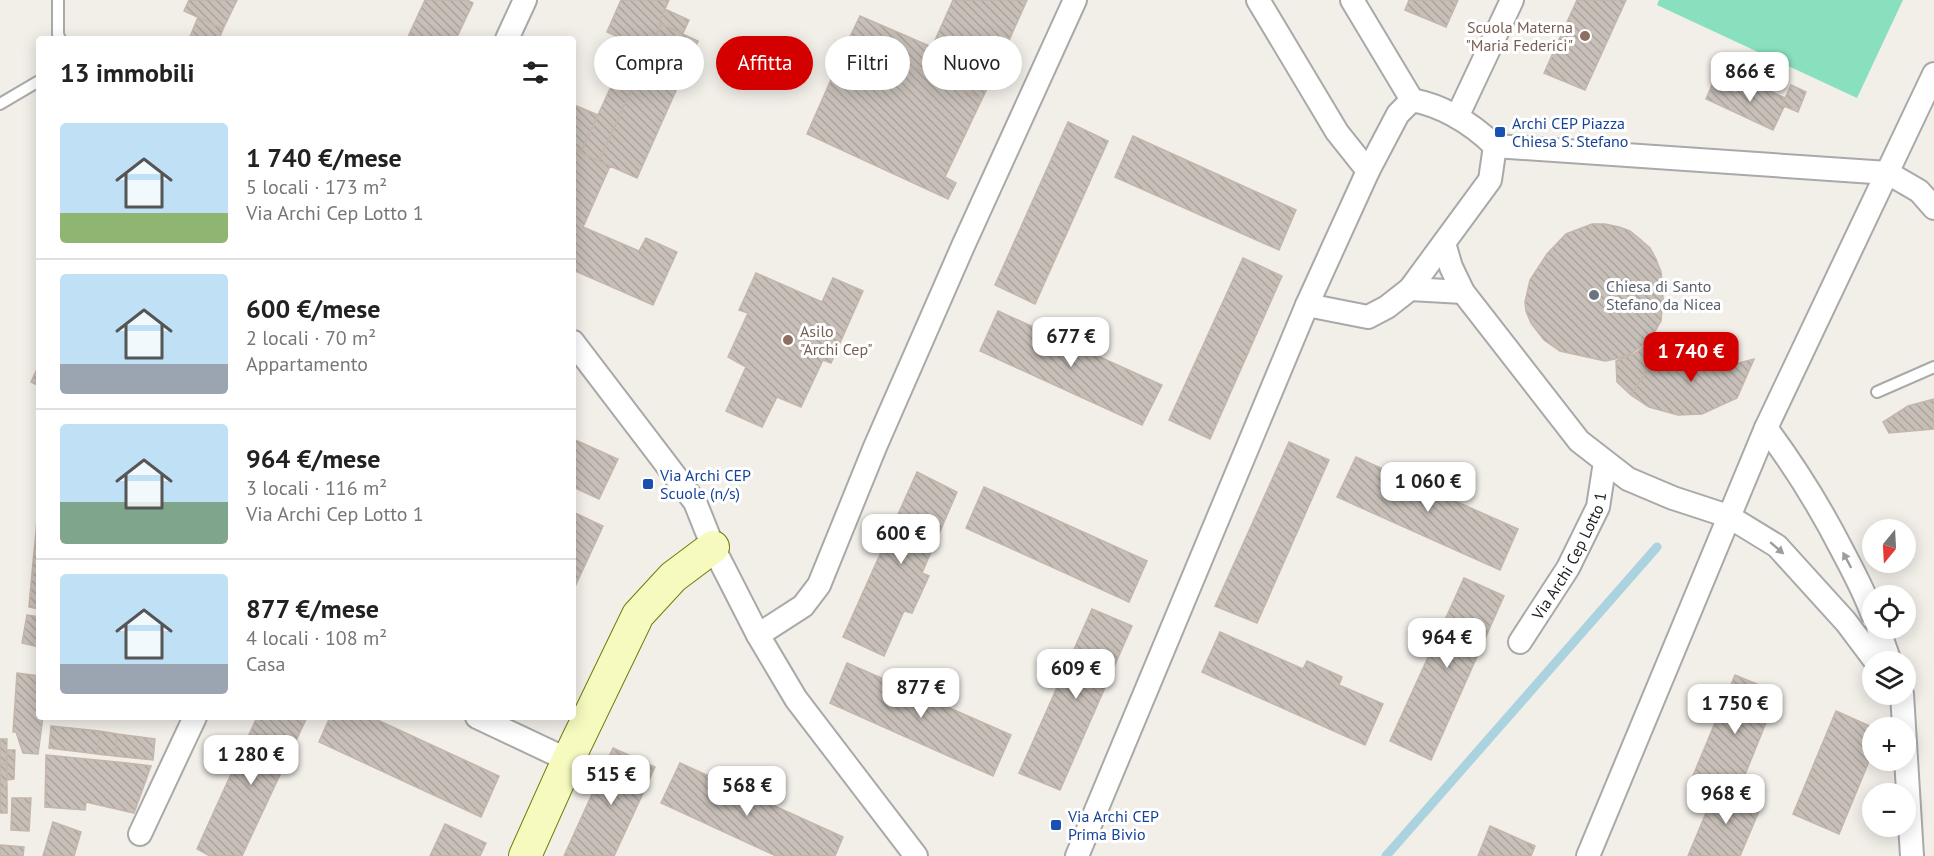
<!DOCTYPE html>
<html lang="it">
<meta charset="utf-8">
<style>
:root{--surface:#fff;--page:#f2f2f2;--text:#222;--muted:#767676;--line:#e0e0e0;--accent:#d40000}
body{margin:0;font-family:"PT Sans",sans-serif;background:var(--page);color:var(--text);height:100vh;display:flex;flex-direction:column;font-size:22px;white-space:nowrap}
*{box-sizing:border-box;margin:0}
p{font-size:20px;color:var(--muted)}
.icon{flex:none;width:33px;height:33px;fill:none;stroke:currentColor;stroke-width:2;stroke-linecap:round;stroke-linejoin:round}
.map{position:relative;flex:1;overflow:hidden}
.details{position:absolute;left:36px;top:36px;width:540px;height:684px;display:flex;flex-direction:column;background:var(--surface);border-radius:6px;box-shadow:0 3px 15px #0003}
.details>*{flex:none}
.banner{position:absolute;left:594px;top:36px;width:570px;height:54px;display:flex;gap:12px}
.needle{width:39px;rotate:198deg}
.fabs{position:absolute;left:1862px;top:519px;display:grid;gap:12px}
.fabs a{display:grid;place-items:center;width:54px;height:54px;border-radius:50%;background:var(--surface);box-shadow:0 3px 15px #0003;font-size:30px}
.price{position:absolute;translate:-50% -51px;padding:0 14px;border-radius:12px;background:#fff;color:#222;font-size:20px;line-height:39px;filter:drop-shadow(0 2px 3px #0008)}
.price::after{content:'';position:absolute;left:50%;top:36px;width:18px;height:14px;margin-left:-9px;background:inherit;clip-path:polygon(0 0,100% 0,50% 100%)}
.price.active{background:var(--accent);color:#fff}
ul{padding:0;list-style:none}
li{display:flex;align-items:center;gap:18px;height:150px;padding:0 24px}
li+li{border-top:2px solid var(--line)}
li span{display:grid;place-items:center;flex:none;width:168px;height:120px;border-radius:6px;color:#555}
li>.icon{margin-inline-start:auto}
span .icon{width:72px;height:72px;fill:#fffc;stroke-width:1}
li b{font-size:26px}
h2{display:flex;justify-content:space-between;align-items:center;height:72px;padding:0 24px;font-size:26px}
.pill{padding:0 21px;border-radius:27px;background:var(--surface);box-shadow:0 3px 15px #0003;font-size:21px;line-height:54px}
.pill.active{background:var(--accent);color:#fff}
.map>svg:first-child{display:block}
.pitch{fill:#88e0be}
.lines{fill:none;stroke-linecap:round;stroke-linejoin:round}
.stream{stroke:#aad3df;stroke-width:9}
.building{fill:url(#building-back-hatch);stroke:#c4b6ab;stroke-width:1.5}
.lane-casing{stroke:#a9a9a9;stroke-width:14}
.street-casing{stroke:#a9a9a9;stroke-width:26}
.secondary-casing{stroke:#707d05;stroke-width:34}
.lane{stroke:#fff;stroke-width:10}
.street{stroke:#fff;stroke-width:22}
.secondary{stroke:#f7fabf;stroke-width:32}
.oneway{fill:#9c9c9c}
.education-dot{fill:#8d6e63;stroke:#fff;stroke-width:2}
.transit-dot{fill:#1a4fb4;stroke:#fff;stroke-width:2}
.worship-dot{fill:#6b7280;stroke:#fff;stroke-width:2}
.labels{text-anchor:middle;dominant-baseline:central;stroke-width:6;stroke-linejoin:round;paint-order:stroke}
.education-label{font-size:16px;fill:#785e54;stroke:#fff;text-anchor:end}
.transit-label{font-size:16px;fill:#164399;stroke:#fff;text-anchor:start}
.worship-label{font-size:16px;fill:#5b616d;stroke:#fff;text-anchor:start}
.street-label{font-size:16px;fill:#222;stroke:#fff}
</style>
<div class="map">
<svg width="1934" height="856" viewBox="0 0 1934 856">
<defs>
<pattern id="building-back-hatch" width="6" height="6" patternUnits="userSpaceOnUse" patternTransform="scale(1.5)"><rect width="6" height="6" fill="#c7bfb8"/><path d="M-1 5l2 2M0 0l6 6M5-1l2 2" fill="none" stroke="#aba49e"/></pattern>
</defs>
<rect width="100%" height="100%" fill="#f2efe9"/>
<path class="pitch" d="M1659,0H1903L1857,98L1657,5Z"/>
<g class="lines">
<path class="stream" d="M1386,856L1657,547"/>
</g>
<path class="building" d="M189,0H237L223,29L184,11Z
M425,0H467L473,3L456,39H407Z
M621,0H669L659,23L661,24L599,161L581,152L631,43L607,32Z
M953,0H1027L994,74L932,47Z
M1409,0H1458L1446,27L1405,10Z
M1577,0H1626L1585,90L1544,73Z
M665,9L689,20L683,33L659,23Z
M860,16L994,74L982,99L850,37Z
M198,17L223,29L219,39H194L190,37Z
M661,24L698,41L637,178L599,161Z
M850,37L982,99L945,177L956,183L948,199L807,134Z
M1743,79L1785,98L1782,105L1784,107L1773,130L1706,99L1713,83L1736,93Z
M1791,85L1806,92L1798,112L1782,105Z
M574,105L598,115L581,152L573,149Z
M1068,122L1108,141L1035,304L995,285Z
M1133,136L1296,210L1279,250L1115,177Z
M573,149L610,166L583,227L639,251L646,238L677,252L653,305L573,270Z
M1592,224H1605L1619,227L1630,231L1641,240L1650,248L1656,259L1661,272L1662,282L1663,298L1661,321L1654,333L1643,345L1632,353L1620,358L1605,361L1560,351L1544,340L1531,323L1526,311L1525,302L1530,280L1547,254L1566,234Z
M1243,258L1282,276L1210,439L1169,420Z
M756,273L822,302L833,278L863,291L831,363L823,360L801,407L777,397L762,427L726,411L746,367L728,357L748,313L739,310Z
M998,311L1162,385L1142,425L980,351Z
M1656,334L1659,351L1631,395L1617,382L1616,361L1634,354L1645,346Z
M1708,336L1711,337L1723,367L1754,359L1737,398L1702,414L1678,415L1649,407L1631,395L1662,347L1671,358L1678,361H1687L1699,355Z
M39,365V386L31,382Z
M1934,399V429L1889,433L1883,422L1908,406Z
M573,439L618,459L599,499L573,487Z
M1289,442L1329,460L1257,623L1215,606Z
M1356,457L1518,529L1500,570L1337,497Z
M917,472L957,492L922,573L929,576L912,613L904,611L884,656L843,637Z
M984,487L1147,561L1129,602L966,528Z
M39,492V532H36Z
M573,512L603,526L573,591Z
M36,532H39V574L32,573Z
M32,573L39,574V609L29,607Z
M1464,578L1504,596L1431,760L1390,741Z
M1092,609L1132,626L1060,790L1019,773Z
M27,615L39,617V647L22,643Z
M1220,632L1303,669L1307,661L1342,677L1339,685L1383,704L1365,745L1202,672Z
M847,663L1011,735L993,776L830,703Z
M17,673L39,676V717H43L38,754L23,753L16,732H13Z
M1735,675L1778,693L1738,792L1722,786L1720,790L1692,778Z
M1836,711L1874,728H1872V754L1839,834L1793,814Z
M257,717H307L242,856H210L197,849Z
M330,717H371L499,776L481,817L319,742Z
M51,726L99,731L97,754L49,748Z
M99,731L117,734L115,756L97,754Z
M117,734L155,739L153,760L115,756Z
M0,739H7L6,764H0Z
M613,748L655,767L614,856H564Z
M7,750H15L14,779L7,780Z
M46,755L127,763L151,766L134,813L86,802L85,810L45,807Z
M680,763L843,837L835,856H776L661,803Z
M0,764H6L7,787H0Z
M1722,786L1738,792L1737,794L1762,804L1740,856H1688L1716,789L1720,790Z
M0,787H7V813H0Z
M12,798H31L29,831L11,830Z
M53,822L81,832L74,856H43Z
M445,824L486,843L480,856H430Z
M1490,826L1535,846L1531,856H1478Z
M0,845L24,847L23,856H0Z"/>
<g class="lines">
<g class="lane-casing">
<path id="lane" d="M58,0V34L60,39
M0,104L39,81
M1877,392L1934,367"/>
</g>
<g class="street-casing">
<g id="street">
<path d="M1258,0L1337,132L1368,171"/>
<path d="M1352,0L1412,100"/>
<path d="M507,39L525,0"/>
<path d="M1412,100C1444,106 1472,124 1495,146L1490,180L1410,289L1387,307L1368,317L1307,305L1368,171L1398,114Z"/>
<path d="M1457,117L1512,0"/>
<path d="M1495,146L1888,173L1919,191L1934,208"/>
<path d="M1444,243L1451,267L1463,292L1579,441L1628,479L1673,498L1728,516L1777,546L1846,622L1876,662"/>
<path d="M1410,289L1463,292"/>
<path d="M573,342L695,502L713,547L758,635L796,699L916,856"/>
<path d="M1766,428C1795,467 1820,507 1842,550C1853,571 1864,591 1872,613"/>
<path d="M1878,628L1890,662"/>
<path d="M758,635L803,606L819,585L875,447L963,246L1075,0"/>
<path id="s1" d="M1520,642L1568,568L1598,507L1605,462"/>
<path d="M1902,694L1912,856"/>
<path d="M477,717L568,760"/>
<path d="M140,834L195,717"/>
<path d="M1077,856L1307,305"/>
<path d="M1588,856L1766,428L1934,74"/>
</g>
</g>
<g class="secondary-casing">
<path id="secondary" d="M525,856L568,760L638,615L673,577L713,547"/>
</g>
<use href="#lane" class="lane"/>
<use href="#street" class="street"/>
<use href="#secondary" class="secondary"/>
</g>
<defs><path id="oneway-solid" d="M-6-.8H1V-3.2L6.5 0L1 3.2V.8H-6Z" transform="scale(1.5)"/></defs>
<g class="oneway">
<use href="#oneway-solid" transform="translate(1777 548) rotate(41)"/>
<use href="#oneway-solid" transform="translate(1847 560) rotate(-118)"/>
</g>
<g class="education-dot">
<circle cx="1585" cy="36" r="6"/>
<circle cx="788" cy="340" r="6"/>
</g>
<g class="transit-dot">
<rect x="1494" y="126" width="12" height="12" rx="3"/>
<rect x="642" y="478" width="12" height="12" rx="3"/>
<rect x="1050" y="819" width="12" height="12" rx="3"/>
</g>
<circle class="worship-dot" cx="1594" cy="295" r="6"/>
<g class="labels">
<g class="education-label">
<text x="1573" y="27">Scuola Materna<tspan x="1573" dy="18">"Maria Federici"</tspan></text>
<text x="800" y="331" text-anchor="start">Asilo<tspan x="800" dy="18">"Archi Cep"</tspan></text>
</g>
<g class="transit-label">
<text x="1512" y="123">Archi CEP Piazza<tspan x="1512" dy="18">Chiesa S. Stefano</tspan></text>
<text x="660" y="475">Via Archi CEP<tspan x="660" dy="18">Scuole (n/s)</tspan></text>
<text x="1068" y="816">Via Archi CEP<tspan x="1068" dy="18">Prima Bivio</tspan></text>
</g>
<g class="worship-label">
<text x="1606" y="286">Chiesa di Santo<tspan x="1606" dy="18">Stefano da Nicea</tspan></text>
</g>
<g class="street-label">
<text stroke="none"><textPath href="#s1" startOffset="100">Via Archi Cep Lotto 1</textPath></text>
</g>
</g>
</svg>
<div class="fabs">
<a><svg class="needle" viewBox="-14 -14 28 28"><path d="M0-13l5 13h-10z" fill="#e53935"/><path d="M0 13l5-13h-10z" fill="#767676"/></svg></a>
<a><svg class="icon" aria-label="locate" viewBox="0 0 24 24"><circle cx="12" cy="12" r="6"/><path d="M12 2v4M12 18v4M2 12h4M18 12h4"/></svg></a>
<a><svg class="icon" aria-label="layers" viewBox="0 0 24 24"><path d="M12 4l9 5-9 5-9-5zM3 14l9 5 9-5"/></svg></a>
<a>+</a>
<a>−</a>
</div>
<b class="price" style="left:1750px;top:103px">866 €</b>
<b class="price" style="left:1071px;top:368px">677 €</b>
<b class="price active" style="left:1691px;top:383px">1 740 €</b>
<b class="price" style="left:1428px;top:513px">1 060 €</b>
<b class="price" style="left:901px;top:565px">600 €</b>
<b class="price" style="left:1447px;top:669px">964 €</b>
<b class="price" style="left:1076px;top:700px">609 €</b>
<b class="price" style="left:921px;top:719px">877 €</b>
<b class="price" style="left:1735px;top:735px">1 750 €</b>
<b class="price" style="left:251px;top:786px">1 280 €</b>
<b class="price" style="left:611px;top:806px">515 €</b>
<b class="price" style="left:747px;top:817px">568 €</b>
<b class="price" style="left:1726px;top:825px">968 €</b>
<div class="banner">
<a class="pill">Compra</a>
<a class="pill active">Affitta</a>
<a class="pill">Filtri</a>
<a class="pill">Nuovo</a>
</div>
<section class="details">
<h2>13 immobili<svg class="icon" aria-label="filters" viewBox="0 0 24 24"><path d="M4 7h16M4 17h16"/><circle cx="9" cy="7" r="2"/><circle cx="15" cy="17" r="2"/></svg></h2>
<ul>
<li><span style="background:linear-gradient(#bfe0f5 75%,#8fb573 0)"><svg class="icon" aria-label="home" viewBox="0 0 24 24"><path d="M3 11l9-7 9 7M6 9v11h12V9"/></svg></span><div><b>1 740 €/mese</b><p>5 locali · 173 m²</p><p>Via Archi Cep Lotto 1</p></div></li>
<li><span style="background:linear-gradient(#bfe0f5 75%,#9aa5b1 0)"><svg class="icon" aria-label="home" viewBox="0 0 24 24"><path d="M3 11l9-7 9 7M6 9v11h12V9"/></svg></span><div><b>600 €/mese</b><p>2 locali · 70 m²</p><p>Appartamento</p></div></li>
<li><span style="background:linear-gradient(#bfe0f5 65%,#7fa58c 0)"><svg class="icon" aria-label="home" viewBox="0 0 24 24"><path d="M3 11l9-7 9 7M6 9v11h12V9"/></svg></span><div><b>964 €/mese</b><p>3 locali · 116 m²</p><p>Via Archi Cep Lotto 1</p></div></li>
<li><span style="background:linear-gradient(#bfe0f5 75%,#9aa5b1 0)"><svg class="icon" aria-label="home" viewBox="0 0 24 24"><path d="M3 11l9-7 9 7M6 9v11h12V9"/></svg></span><div><b>877 €/mese</b><p>4 locali · 108 m²</p><p>Casa</p></div></li>
</ul>
</section>
</div>
